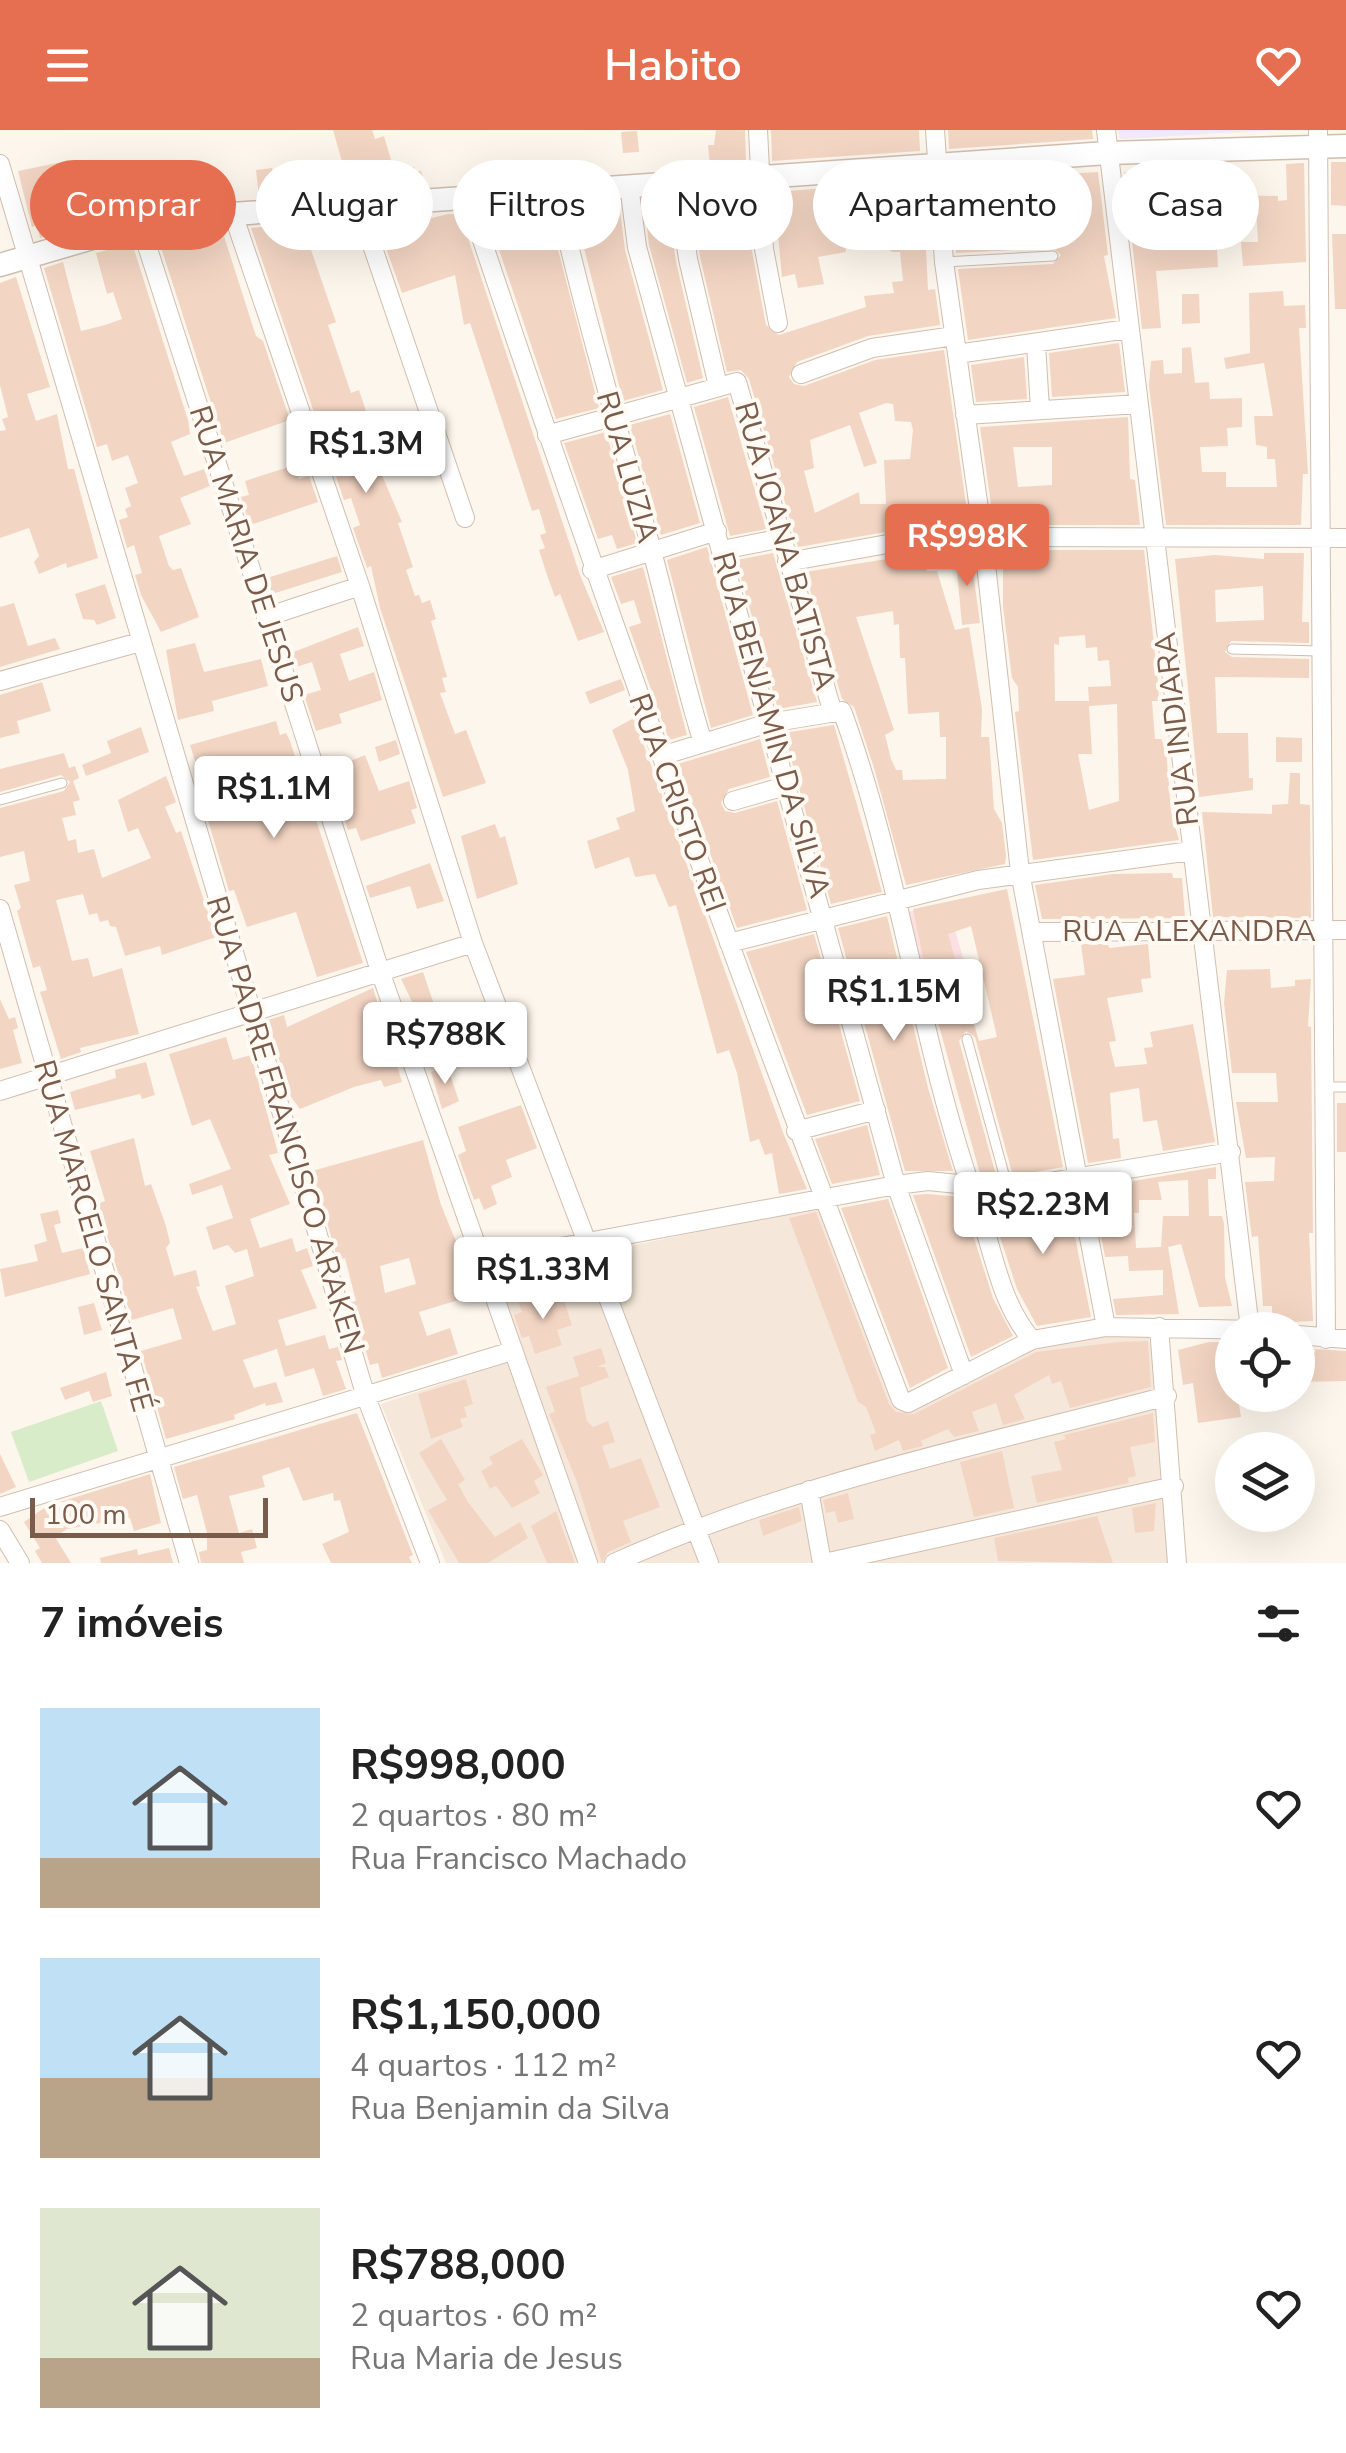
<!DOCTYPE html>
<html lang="pt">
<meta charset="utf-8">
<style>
:root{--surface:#fff;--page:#f2f2f2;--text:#222;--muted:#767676;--accent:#e76f51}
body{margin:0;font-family:"Nunito Sans",sans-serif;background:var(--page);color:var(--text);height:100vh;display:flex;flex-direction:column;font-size:38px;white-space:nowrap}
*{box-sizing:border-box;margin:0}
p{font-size:32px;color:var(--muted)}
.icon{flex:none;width:55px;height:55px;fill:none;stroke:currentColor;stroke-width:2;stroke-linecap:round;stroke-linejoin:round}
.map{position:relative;height:1433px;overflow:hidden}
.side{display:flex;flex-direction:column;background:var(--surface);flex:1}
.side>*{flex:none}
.banner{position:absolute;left:30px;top:30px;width:1288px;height:90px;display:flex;gap:20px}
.tools{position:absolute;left:1215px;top:1182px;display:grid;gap:20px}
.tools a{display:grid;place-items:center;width:100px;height:100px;border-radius:50%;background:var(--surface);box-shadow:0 10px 40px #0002;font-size:50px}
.scale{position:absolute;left:30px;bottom:25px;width:238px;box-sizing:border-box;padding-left:10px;border:5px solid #7a5c4d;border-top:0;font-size:28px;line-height:35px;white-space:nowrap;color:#7a5c4d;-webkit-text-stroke:8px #fffaf3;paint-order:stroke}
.price{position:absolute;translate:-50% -85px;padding:0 22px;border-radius:10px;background:#fff;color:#222;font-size:32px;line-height:65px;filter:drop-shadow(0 2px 5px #0008)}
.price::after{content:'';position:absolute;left:50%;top:60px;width:30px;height:22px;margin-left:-15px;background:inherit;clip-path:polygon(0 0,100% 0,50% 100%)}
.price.selected{background:var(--accent);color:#fff}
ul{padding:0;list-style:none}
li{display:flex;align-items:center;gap:30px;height:250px;padding:0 40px}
li span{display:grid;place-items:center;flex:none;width:280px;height:200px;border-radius:0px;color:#555}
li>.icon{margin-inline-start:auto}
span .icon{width:120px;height:120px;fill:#fffc;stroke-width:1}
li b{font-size:42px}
h2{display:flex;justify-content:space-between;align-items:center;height:120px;padding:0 40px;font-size:42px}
.tag{padding:0 35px;border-radius:45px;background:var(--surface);box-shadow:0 10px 40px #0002;font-size:35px;line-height:90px}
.tag.selected{background:var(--accent);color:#fff}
header{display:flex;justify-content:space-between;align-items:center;height:130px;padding:0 40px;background:var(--accent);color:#fff;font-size:45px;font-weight:600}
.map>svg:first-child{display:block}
.residential{fill:#f5e8da}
.education{fill:#f3e8fa}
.medical{fill:#fbdfe3}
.green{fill:#d8ecc9}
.building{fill:#f3d5c3;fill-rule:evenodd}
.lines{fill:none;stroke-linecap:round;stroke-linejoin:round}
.service-casing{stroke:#d1beb0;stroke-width:11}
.minor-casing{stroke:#d1beb0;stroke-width:20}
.tertiary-casing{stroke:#d1beb0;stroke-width:25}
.path{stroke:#d9b8a5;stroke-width:2.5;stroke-dasharray:2.5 8;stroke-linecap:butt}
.service{stroke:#fff;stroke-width:9}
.minor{stroke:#fff;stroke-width:18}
.tertiary{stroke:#fff;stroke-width:22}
.labels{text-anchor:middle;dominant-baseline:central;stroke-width:8;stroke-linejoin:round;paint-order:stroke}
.street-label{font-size:30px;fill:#7a5c4d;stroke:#fffaf3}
</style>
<header><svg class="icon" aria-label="menu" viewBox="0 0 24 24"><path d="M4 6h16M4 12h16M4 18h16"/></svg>Habito<svg class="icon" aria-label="heart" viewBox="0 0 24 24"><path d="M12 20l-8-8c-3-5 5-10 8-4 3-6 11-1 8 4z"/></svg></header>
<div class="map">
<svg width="1346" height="1433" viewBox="0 0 1346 1433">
<rect width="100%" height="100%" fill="#fdf6ec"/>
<path class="residential" d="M825,1076L902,1280L1038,1213L1109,1201L1148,1205L1176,1321L1181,1433H446L381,1274L513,1230L487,1145Z"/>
<path class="education" d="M1118,0H1275L1119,9Z"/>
<path class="medical" d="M947,772L977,876L931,889L902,784Z"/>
<path class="green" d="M101,1271L118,1321L29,1352L11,1302Z"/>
<path class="building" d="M333,0H372L375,9L384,6L396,47L359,60L352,40L345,42Z
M716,0H745L746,33L710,36L708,15H714Z
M771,0H919L920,21L772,31Z
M948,0H1092L1093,9L949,19Z
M637,1L639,22L623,23L621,2Z
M67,31L79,54L83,53L90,80L119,72L122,84L40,108L37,95L32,97L18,41Z
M1331,32H1346V76L1331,75Z
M1304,33L1306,132L1243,136L1241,112H1258L1256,77L1215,79L1218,137L1156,141L1161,198L1142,199L1124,42L1226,38L1228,65L1278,66V76V71L1287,70L1286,34Z
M414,37L416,42L421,41L425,53L403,57L398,41Z
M272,38L278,66L259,67L256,40Z
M1098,42L1108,125L1104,126L1116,188L968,210L958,139L1053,134L1061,125L1053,118L956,123L951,51Z
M921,51L926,55L931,119H926L928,160L935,159L940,195L868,206L797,232L789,247L794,254L804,256L875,230L944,220L969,395L892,401L798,417L749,249L741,240L727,242L700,127L692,67L749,64L752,121L766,195L779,205L866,177L864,166L894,163L892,152L903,151L900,122H891L884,98L869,100L868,92L843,97L846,122L818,127L824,154L798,158L795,144L782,147L774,62ZM886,273L893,274L895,291L911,292L913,300L910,329L884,330L886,374H860L859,362L815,383L804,341L814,338L810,310L850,295L864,337L877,333L859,283Z
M667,69L676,132L703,248L687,253L649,115L644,70Z
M619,72L625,120L663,260L623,271L573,75Z
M547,77L599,278L556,289L486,81Z
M448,84H460L580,445L604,502L578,511L560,464L555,467L547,445L539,420L545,418L540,405L546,403L539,379L532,381L470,193L464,195L455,145L402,163L380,101Z
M302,94L336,192L328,195L351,263L359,260L386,341L381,343L402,392L398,393L413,437L406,440L415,466L419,465L422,473L430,470L436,489L431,491L447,547L442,548L446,562L440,563L455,604L466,600L486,653L443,667L380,478L371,436L367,438L353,398L360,395L351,368L344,370L251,98Z
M222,100L256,206L263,211L290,290L224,313L158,108Z
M1332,104H1346V179H1335Z
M132,113L188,290L190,304L171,312L184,346L204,339L210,356L180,368L191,394L159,406L169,436L173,440L181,438L199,487L161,502L141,465L135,445L142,443L134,415L127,418L119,390L128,387L125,379L131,376L125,358L138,353L128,325L112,331L107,314L97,317L44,138L63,132L81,201L105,195L122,189L113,162L107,164L96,123Z
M16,147L50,257L27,264L36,291L57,284L68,339H74L98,428L67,438L66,433L39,444L34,432L39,426L29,398L0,408V301L6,300L2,289L8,287L0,255V153Z
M1283,161L1284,176L1305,175L1306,198H1299L1308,344H1303L1301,395H1166L1149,256L1151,231L1163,230L1164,244L1182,243V218L1191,217L1195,253L1209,252L1210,269L1242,268V297L1227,298L1228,316L1200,317L1202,342H1226V357H1277L1275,329H1267V317L1256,315L1254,286H1273L1264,233L1226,239L1224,228L1250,223L1249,163Z
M1182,164H1199L1200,193L1182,194Z
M1119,213L1125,262L1052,267L1049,223Z
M1024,227L1027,269L976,272L971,235Z
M728,267L766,399L730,406L694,277Z
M670,284L700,393L661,405L630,295Z
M1128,287L1130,349L1135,350L1140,395H994L980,297ZM1013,317H1052V355L1018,357Z
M606,302L637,413L617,419L612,405L598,409L564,313Z
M295,335L299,349L309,346L318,372L250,395L241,367L249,365L245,351Z
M707,417L753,585L711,598L667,430Z
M1009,420H1144L1158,553L1159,571H1152L1155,609H1161L1166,619L1171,682L1179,710L1033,730L1015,582L1019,581L1018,557L1012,548L1003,477V426ZM1085,505L1086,518L1097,517L1098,531L1109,530L1111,556L1088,557L1089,571H1055L1054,514L1059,515V507ZM1117,574L1119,671L1089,680L1078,624H1092L1089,576Z
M955,421H967L972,435L980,493L962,495Z
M773,423L817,572L778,579L736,430Z
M925,423L927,441H937L955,500L969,497L982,579L981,607H989L994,679L1002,693L1006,726L1005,734L906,755L874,638L854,577L842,569L805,442ZM893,481L894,495L899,494L900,528H905L908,584L939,582L940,607H946V649L903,650L902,640H896L891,629L885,605L894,600L856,487Z
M1264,423H1304L1302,492H1309V513L1231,511L1225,522L1232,527L1309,529V548L1215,547L1217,603H1248L1249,648H1253V660L1199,667L1175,429L1215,425L1264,429ZM1263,456L1264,490L1216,492L1215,460Z
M337,426L342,442L272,464L267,448Z
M643,437L687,605L669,610L629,497L641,493L634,470L621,474L611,447Z
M105,454L116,488L97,495L94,490L83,489L75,464Z
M14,473L28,516L55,508L60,519L0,537V477Z
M358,497L364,516L340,524L349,551L374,542L382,570L339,584L342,593L316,601L304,565L321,560L312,532L296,537L291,523Z
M195,513L204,542L261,529L268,556L212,571L214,581L178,590L166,520Z
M621,549L625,560L590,574L585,562Z
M42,552L51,581L17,591L20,603L0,608V565Z
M634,588L784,1005L807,1059L779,1064L772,1023L765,1025L759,1009L750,1012L737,943L729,920L717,924L676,775L669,777L655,744L635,747L629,727L595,739L587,711L620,699L616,688L635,681L628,640L612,600Z
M276,591L280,605L286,603L290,611L363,833L317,847L296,782L247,797L234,760L229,761L201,667L212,664L204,635L197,637L190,615Z
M834,595L882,762L831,774L784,603Z
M141,597L149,622L86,646L82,635L111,623L107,611Z
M1276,607L1302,608V632H1276Z
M760,609L770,647L729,659L721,673L725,681L735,683L777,671L807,780L737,798L678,634Z
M396,610L400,624L379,632L375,617Z
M64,623L69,638L75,636L79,648L73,651L80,670L73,672L76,685L62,688L68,711L76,709L78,723L94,719L102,748L151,728L138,698L128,702L118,670L166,646L176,672L165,677L176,703L181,701L216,807L162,825L160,816L125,826L116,797L110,796L108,790L100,792L97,783L89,785L83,764L56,770L72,831L88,828L93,847L122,838L139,904L80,918L81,922L61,929L40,862L47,860L40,836L33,838L17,781L21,778L14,755L30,751L24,721L0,727V678L64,661L70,652L61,645L0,662V639Z
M365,625L379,661L409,651L417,678L411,680L416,693L361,711L356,698L348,700L329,640Z
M1290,643H1300V674L1310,675L1311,788L1213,787L1202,682L1272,684V675L1288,674Z
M495,694L500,708L505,706L518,754L477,769L461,706Z
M430,733L444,771L417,779L410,756L370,768L366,756Z
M1172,743L1173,748H1182L1185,788L1042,789L1035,755L1113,744Z
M1007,759L1063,1037L1013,1046L975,907L966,901L959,911L996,1045L980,1044L938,892L954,888L938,834L925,837L913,779ZM971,796L997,907L979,911L948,804Z
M887,786L928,958L953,1041H905L838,798Z
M814,804L860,971L807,985L746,822Z
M1081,814H1108L1109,818L1148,814L1151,848L1141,849L1143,862L1107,868L1116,911L1109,912L1115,937L1147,934L1144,918L1153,917L1150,902L1193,894L1215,1012L1163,1021L1157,990L1143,992L1139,958L1110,963L1113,1009L1119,1008L1121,1028L1088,1033L1053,849L1085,845Z
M1270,839L1271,858L1295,856V850L1311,849L1308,896L1311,897L1313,1103H1309L1313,1191L1272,1193V1176H1263L1258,1106L1252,1107L1251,1101L1245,1052L1274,1051L1275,1027L1246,1028L1236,972H1278L1276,943H1232L1224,873L1227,840Z
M423,842L437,883L421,890L401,849Z
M373,858L402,952L384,957L381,950L354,957L300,979L289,964L268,890L284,885L287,897Z
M0,869L9,889L15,887L18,898L13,900L22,933L0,939Z
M226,907L233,930L251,925L278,1023L269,1025L290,1074L250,1089L260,1118L292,1108L296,1122L307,1118L313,1136L301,1140L317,1178L278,1190L286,1216L325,1205L329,1219L338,1217L342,1230L336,1231L346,1259L323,1266L314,1238L285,1247L277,1219L243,1230L254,1258L276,1252L283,1272L266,1276L265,1273L234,1285L235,1289L166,1309L141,1221L182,1209L173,1178L132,1190L98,1074L105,1071L90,1021L134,1008L145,1056L151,1054L166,1096L170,1113L166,1118L174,1146L196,1140L200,1156L196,1157L213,1201L236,1194L225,1156L254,1146L247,1119L235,1123L228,1115L213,1120L206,1097L233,1088L222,1055L192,1065L189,1054L231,1039L210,989L192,996L169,924Z
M146,932L155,965L142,969L140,964L75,980L70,962L116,948L115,940Z
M447,936L459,971L442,979L431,942Z
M1337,973H1346V1022H1337Z
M521,975L537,1018L506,1030L512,1047L491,1056L497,1074L484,1080L479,1068L474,1070L458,1025L466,1021L458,997Z
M867,995L880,1045L832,1054L815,1009Z
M423,1010L441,1075L457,1114L460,1113L478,1164L419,1182L427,1206L450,1198L458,1224L382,1248L378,1233L370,1235L351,1172L356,1171L345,1128L338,1130L312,1041ZM409,1128L416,1154L385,1163L380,1136Z
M1216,1037V1049H1208L1209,1086H1222L1224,1093L1225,1147L1232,1176L1199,1177L1181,1114L1168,1117L1179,1184L1116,1185L1113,1169L1163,1165V1140L1129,1141L1128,1126L1105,1127L1092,1058ZM1188,1050L1189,1086H1163L1161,1117L1136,1118L1134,1083H1139V1070H1162L1158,1052Z
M1066,1062L1091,1187L1037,1196L1017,1159L988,1070L1010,1071Z
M928,1064L961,1067L993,1168L1013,1206L971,1227L913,1065Z
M888,1069L948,1238L910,1258L841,1078Z
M58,1080L61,1093L54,1095L62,1123L83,1118L90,1144L5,1167L0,1139L38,1131L34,1115L47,1111L40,1084Z
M816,1082L889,1274L896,1282L914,1284L1036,1222L1118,1212L1148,1211L1151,1257L1070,1278L1061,1251L1052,1254L1049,1245L1014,1265L1025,1289L1003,1295L996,1273L972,1282L979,1301L954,1307L948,1299L921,1311L923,1316L903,1321L899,1310L875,1321L870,1305L876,1303L866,1277L858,1272L789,1088Z
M535,1165L539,1176L563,1167L572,1195L557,1200L562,1215L535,1224L529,1206L522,1208L514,1185L522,1182L518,1171Z
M94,1173L102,1200L84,1205L78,1177Z
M1209,1212H1232V1269L1238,1268L1241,1287L1198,1293L1193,1253L1183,1255L1178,1220Z
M601,1218L606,1233L597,1237H605L609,1247L580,1258L587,1291L593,1297L608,1291L615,1312L602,1316L610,1339L641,1328L660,1377L623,1391L631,1412L608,1422L602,1433L577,1352L549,1284L555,1282L546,1257L579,1246L573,1227Z
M1315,1219L1346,1221V1251L1298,1252V1223H1315Z
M106,1242L112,1266L93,1272L89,1261L65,1270L60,1258Z
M466,1249L473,1274L464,1277L467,1287L460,1289L463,1297L431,1309L418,1264Z
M357,1283L413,1425L409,1427L412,1433H331L322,1414L349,1402L340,1370L334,1371L333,1363L303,1371L289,1337L262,1346L265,1357L229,1366L239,1403L252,1399L257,1418L241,1422L244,1433H201L199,1422L207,1420V1403L197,1365L183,1369L174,1337Z
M1153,1283L1155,1312L1130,1317L1136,1346L1128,1348L1129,1353L1037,1373L1031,1346L1062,1340L1054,1312L1066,1309L1064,1305Z
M441,1309L465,1350L458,1354L468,1372L495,1407L520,1392L528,1408L488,1433H459L428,1380L447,1370L419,1323Z
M522,1309L543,1345L534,1351L540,1363L512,1378L496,1356L490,1359L481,1341L493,1334L489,1327Z
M1002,1321L1014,1378L974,1387L960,1332Z
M0,1324L16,1357L0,1364Z
M150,1344L161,1393L134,1401L130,1388L121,1389L67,1399L55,1407L71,1433H42L35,1421L40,1418L24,1392L47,1376Z
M848,1363L854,1389L838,1393L835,1381L826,1383L823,1370Z
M1156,1373L1154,1401L1135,1403L1132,1378Z
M799,1377L802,1391L763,1406L759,1390Z
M556,1381L575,1433H547L531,1396Z
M1097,1386L1113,1433L998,1431L994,1408Z
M169,1418L173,1433H101L100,1428L137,1419L138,1425Z"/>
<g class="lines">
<g class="service-casing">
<path id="service" d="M944,132L1053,126
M1232,519L1320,521
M0,670L62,653
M967,909L1008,1059
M1325,957H1346"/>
</g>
<g class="minor-casing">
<path id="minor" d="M758,0L764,119L778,193
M935,0L944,132L983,407L1020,742L1106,1197
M1106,0L1250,1199
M1318,0L1326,1209
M0,34L366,1267L430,1433
M677,52L688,129L718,256
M629,55L637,117L896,1055L964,1245
M556,59C583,182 619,300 652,421C669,485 683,549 703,613
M467,65C602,471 748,871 901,1270L908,1273L1032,1210L1106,1197L1259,1200
M358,74L465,388
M233,84L360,456L473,813L709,1433
M140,94L380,841L588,1433
M1036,214L1040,279
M957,224L1128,199
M801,244L872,218L954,206
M965,285L1139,274
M547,305L737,252L832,580
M722,420L783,408
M787,432L893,413L983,407L1346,408
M592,440L717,401
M266,487L360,456
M0,551L140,512
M661,626L769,593L842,581C901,742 920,917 978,1078C994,1123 1000,1173 1032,1210
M733,671L789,655
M0,779L189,1433
M1033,802L1346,800
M729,813L978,750L1191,721
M0,961L473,813
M796,1001L876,980
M480,1132L896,1055L928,1051L1008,1059L1231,1022
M1159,1197L1177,1433
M1298,1205L1346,1209
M809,1360L822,1433
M0,1377L512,1221
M0,1400L20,1433
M614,1433C790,1354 981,1315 1167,1266
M824,1433L1174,1356"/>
</g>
<g class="tertiary-casing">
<path id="tertiary" d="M0,135L140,94L233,84L1107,23L1346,16"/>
</g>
<path class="path" d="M1180,42L1184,125"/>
<use href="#service" class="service"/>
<use href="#minor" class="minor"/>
<use href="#tertiary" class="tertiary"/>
</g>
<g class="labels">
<g class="street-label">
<text transform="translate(627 337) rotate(74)">RUA LUZIA</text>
<text transform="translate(785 416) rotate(74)">RUA JOANA BATISTA</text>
<text transform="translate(246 424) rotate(72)">RUA MARIA DE JESUS</text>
<text transform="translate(771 595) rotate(74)">RUA BENJAMIN DA SILVA</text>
<text transform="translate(1177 599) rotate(-97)">RUA INDIARA</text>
<text transform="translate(677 673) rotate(70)">RUA CRISTO REI</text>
<text x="1189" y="801">RUA ALEXANDRA</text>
<text transform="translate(285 995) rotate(73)">RUA PADRE FRANCISCO ARAKEN</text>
<text transform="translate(93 1106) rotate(74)">RUA MARCELO SANTA FÉ</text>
</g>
</g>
</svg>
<div class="tools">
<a><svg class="icon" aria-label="locate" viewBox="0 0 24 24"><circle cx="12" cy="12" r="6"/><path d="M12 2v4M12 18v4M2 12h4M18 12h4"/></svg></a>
<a><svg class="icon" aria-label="layers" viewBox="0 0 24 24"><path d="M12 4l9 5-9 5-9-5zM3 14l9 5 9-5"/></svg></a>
</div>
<div class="scale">100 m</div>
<b class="price" style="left:366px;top:366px">R$1.3M</b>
<b class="price selected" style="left:967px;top:459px">R$998K</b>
<b class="price" style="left:274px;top:711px">R$1.1M</b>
<b class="price" style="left:894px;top:914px">R$1.15M</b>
<b class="price" style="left:445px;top:957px">R$788K</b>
<b class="price" style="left:1043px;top:1127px">R$2.23M</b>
<b class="price" style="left:543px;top:1192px">R$1.33M</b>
<div class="banner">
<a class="tag selected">Comprar</a>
<a class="tag">Alugar</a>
<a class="tag">Filtros</a>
<a class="tag">Novo</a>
<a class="tag">Apartamento</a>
<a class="tag">Casa</a>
</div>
</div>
<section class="side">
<h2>7 imóveis<svg class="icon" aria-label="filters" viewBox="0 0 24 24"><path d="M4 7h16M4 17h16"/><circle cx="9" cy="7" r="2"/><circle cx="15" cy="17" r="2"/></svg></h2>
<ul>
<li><span style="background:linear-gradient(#bfe0f5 75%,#b9a48a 0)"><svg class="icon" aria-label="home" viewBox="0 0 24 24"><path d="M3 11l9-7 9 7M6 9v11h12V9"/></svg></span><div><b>R$998,000</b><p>2 quartos · 80 m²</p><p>Rua Francisco Machado</p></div><svg class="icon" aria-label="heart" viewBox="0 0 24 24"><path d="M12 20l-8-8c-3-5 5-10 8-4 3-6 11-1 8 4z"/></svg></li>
<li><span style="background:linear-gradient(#bfe0f5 60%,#b9a48a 0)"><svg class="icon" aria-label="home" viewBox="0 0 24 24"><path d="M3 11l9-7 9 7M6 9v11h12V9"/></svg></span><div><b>R$1,150,000</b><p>4 quartos · 112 m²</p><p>Rua Benjamin da Silva</p></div><svg class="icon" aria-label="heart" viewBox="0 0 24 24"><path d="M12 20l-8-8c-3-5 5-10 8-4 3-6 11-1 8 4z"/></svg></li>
<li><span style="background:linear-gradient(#dfe7d0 75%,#b9a48a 0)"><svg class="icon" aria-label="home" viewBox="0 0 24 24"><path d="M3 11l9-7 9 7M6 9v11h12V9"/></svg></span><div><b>R$788,000</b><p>2 quartos · 60 m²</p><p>Rua Maria de Jesus</p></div><svg class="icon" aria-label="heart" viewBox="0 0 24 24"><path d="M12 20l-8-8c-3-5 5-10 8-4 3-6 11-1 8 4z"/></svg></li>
</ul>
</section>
